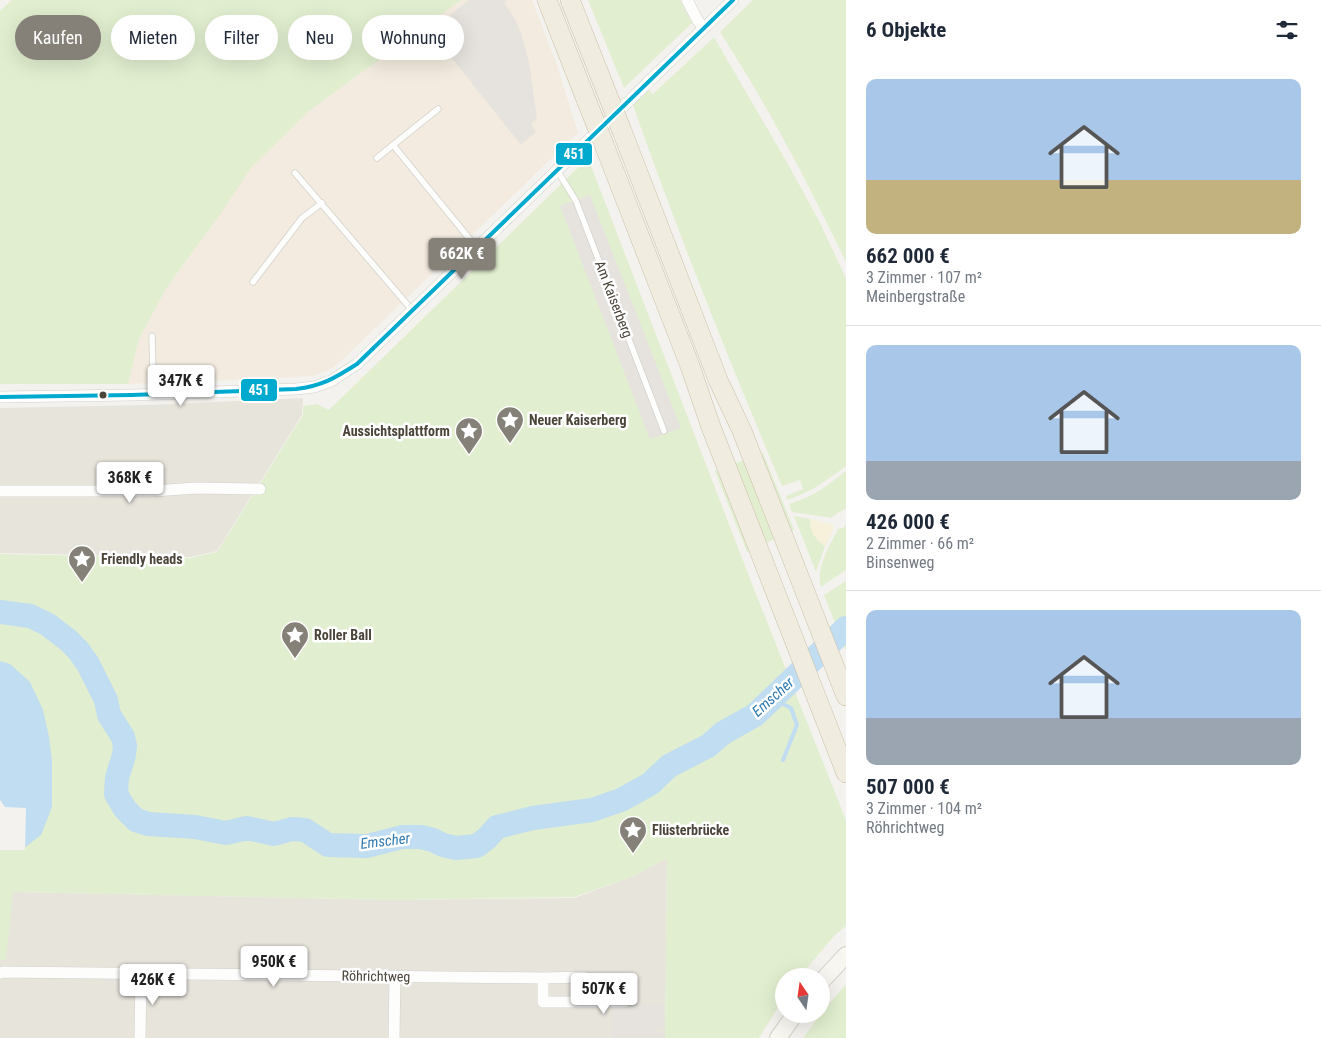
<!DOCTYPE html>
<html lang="de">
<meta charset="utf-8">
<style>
:root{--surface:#fff;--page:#f2f2f3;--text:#1f2937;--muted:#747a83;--line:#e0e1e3;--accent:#868178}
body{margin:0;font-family:"Roboto Condensed",sans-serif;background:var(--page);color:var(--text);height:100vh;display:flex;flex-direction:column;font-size:19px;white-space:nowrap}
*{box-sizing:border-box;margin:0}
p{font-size:16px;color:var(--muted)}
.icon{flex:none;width:28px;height:28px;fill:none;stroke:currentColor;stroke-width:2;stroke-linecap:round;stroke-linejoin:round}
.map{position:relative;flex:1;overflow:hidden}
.side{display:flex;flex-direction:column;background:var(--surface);width:475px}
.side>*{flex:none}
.banner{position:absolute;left:15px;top:15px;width:475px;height:45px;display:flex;gap:10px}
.needle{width:32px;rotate:347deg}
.controls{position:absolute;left:775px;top:968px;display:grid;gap:10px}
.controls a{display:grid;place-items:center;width:55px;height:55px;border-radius:50%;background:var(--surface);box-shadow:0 5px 20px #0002;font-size:25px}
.price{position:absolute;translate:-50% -42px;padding:0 11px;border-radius:5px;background:#fff;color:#222;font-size:16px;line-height:32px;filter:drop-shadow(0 1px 2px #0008)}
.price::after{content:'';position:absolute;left:50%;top:30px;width:15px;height:11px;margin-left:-8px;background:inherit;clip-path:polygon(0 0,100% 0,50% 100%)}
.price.current{background:var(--accent);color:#fff}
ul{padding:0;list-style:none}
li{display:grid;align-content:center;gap:10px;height:265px;padding:0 20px}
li+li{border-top:1px solid var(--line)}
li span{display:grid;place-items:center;height:155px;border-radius:10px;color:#555}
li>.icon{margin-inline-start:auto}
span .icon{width:90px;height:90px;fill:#fffc;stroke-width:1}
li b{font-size:21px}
h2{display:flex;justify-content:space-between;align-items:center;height:60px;padding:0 20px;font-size:21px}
.chip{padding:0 18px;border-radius:22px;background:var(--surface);box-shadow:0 5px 20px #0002;font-size:18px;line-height:45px}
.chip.current{background:var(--accent);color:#fff}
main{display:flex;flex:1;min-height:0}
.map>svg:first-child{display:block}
.residential{fill:#e7e4dc}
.commercial{fill:#f3ebdf}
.green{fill:#e1eecf}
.sand{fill:#f7f0da}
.parking{fill:#e6e3df}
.water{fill:#c0ddf1}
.pier{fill:#f4f2ee}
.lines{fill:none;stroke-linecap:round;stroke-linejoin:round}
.stream{stroke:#c0ddf1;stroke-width:4}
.river{stroke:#c0ddf1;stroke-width:24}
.service-casing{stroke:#d2d0cb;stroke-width:7}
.minor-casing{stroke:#d2d0cb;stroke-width:12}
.secondary-casing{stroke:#d3cfc5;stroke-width:18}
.trunk-casing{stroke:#ccbfa9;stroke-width:20}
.service{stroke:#fdfdfc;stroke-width:5.5}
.minor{stroke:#fdfdfc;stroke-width:11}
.secondary{stroke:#f7f6f1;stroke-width:16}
.trunk{stroke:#f0ece0;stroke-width:19}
.trunk-bridge-casing{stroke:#ccbfa9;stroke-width:20;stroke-linecap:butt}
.trunk-bridge{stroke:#f0ece0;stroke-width:19}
.bus-1-casing{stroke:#fff;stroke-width:8}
.bus-1{stroke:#00a9ce;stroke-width:4}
.bus-dot{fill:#4b4439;stroke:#fff;stroke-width:2}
.labels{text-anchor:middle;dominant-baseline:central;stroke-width:5;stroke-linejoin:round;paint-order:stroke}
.street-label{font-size:14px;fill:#4b4439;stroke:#fff}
.poi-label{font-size:14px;font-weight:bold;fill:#4b4439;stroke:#fff;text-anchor:start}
.water-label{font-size:15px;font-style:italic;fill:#2e7ab2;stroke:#fff}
.line-badge{stroke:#fff;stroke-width:2}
.badge-label{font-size:14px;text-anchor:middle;font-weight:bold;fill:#fff}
</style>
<main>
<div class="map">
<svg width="846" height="1038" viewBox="0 0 846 1038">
<rect width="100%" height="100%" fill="#f4f2ee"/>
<path class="residential" d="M303,398L302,415L217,551L190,557L0,553V408L148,405Z
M667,858L665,1038H0V960L6,959L12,892L394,900L574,898L634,876Z"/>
<path class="commercial" d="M461,0H532L557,65L578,133L340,362L331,369L313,376L282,378L128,384L139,339L167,287L219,216L251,168L309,111Z"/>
<path class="green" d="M12,0H461L309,111L251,168L219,216L167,287L139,339L128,384H0V11Z
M588,0H680L692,23L624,88Z
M753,0H846V262C808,183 768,106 720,32Z
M714,37L789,166L818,219L846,278V466C826,481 811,492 787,500L786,496L803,489L800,480L782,486C729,360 678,234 633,105L649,90L653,94Z
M588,158L752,584L846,820V926L835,935L800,976H784V998L759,1038H665L667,858L634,876L574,897L394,900L13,892L6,960H0V554L190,558L217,552L303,415V406L317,404L329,410Z
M763,453L794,530L747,552L715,471Z
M846,471V508C841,512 835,513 832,518L792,512L789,504C814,496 826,487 846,471Z
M794,516L810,519C810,531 815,539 825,546L816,572Z
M846,525V570L821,587C815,569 830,545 838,529L843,528Z
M846,581V651L824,595Z
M846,984V1038H803L822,1012Z"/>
<path class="sand" d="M810,519L832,524L834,527L826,546C815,540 810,532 810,519Z"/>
<path class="parking" d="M469,0H507L504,2L515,19L522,36L529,62L537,119L531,124L536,132L521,145L430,31Z
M590,195L681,428L650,439L560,206Z
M624,1005H664V1027H655V1032H664V1038H612V1006Z"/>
<path class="water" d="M0,661L10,664L30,682L43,710L49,737L52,761V807L41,835L24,848L0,847Z"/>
<path class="pier" d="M0,800L5,807L26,808L25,850H0Z"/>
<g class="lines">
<path class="stream" d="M773,699L791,708L797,725L783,760"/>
<path class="river" d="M0,612L30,616L47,624L68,640L78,650L88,664L106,700L109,715L123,737L125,746L124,755L117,778L116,794L125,809L136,820L148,824L195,827L226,833L247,828L274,834L292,829L305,830L328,845L367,846L402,837H421L433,840L443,845L456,848L477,846L487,838L497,827L533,818L592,810L621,800L650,784L669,766L708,746L723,733L755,715L846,628"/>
<g class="service-casing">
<path id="service" d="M438,109L393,145L477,248
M377,158L393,145
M557,170L576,201L664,431
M295,173L412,310
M253,282L302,218L322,203
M152,336L153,373L187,372V393"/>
</g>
<g class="minor-casing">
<path id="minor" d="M687,0L698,21L704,28
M0,397L132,395L296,389L314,387L331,381L357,364L733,0
M0,491H153L196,488L260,489
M0,973L2,972L543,978
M584,1001V977L543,978V1002H624
M140,1038L141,973
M394,1038L395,976"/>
</g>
<g class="secondary-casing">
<path id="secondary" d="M821,982L846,955
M778,1038L795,1014"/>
</g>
<g class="trunk-casing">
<path id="trunk" d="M547,0L587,102
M570,0L604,86
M622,131L718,380L742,431L846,696
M605,147L690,366L711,427L846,773"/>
</g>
<use href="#service" class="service"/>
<use href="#minor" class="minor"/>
<use href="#secondary" class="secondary"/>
<use href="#trunk" class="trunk"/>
<g class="trunk-bridge-casing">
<path id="trunk-bridge" d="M604,86L622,131
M587,102L605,147"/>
</g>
<use href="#trunk-bridge" class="trunk-bridge"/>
<g class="bus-1-casing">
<path id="bus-1" d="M0,397L132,395L296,389C322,386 335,378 357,364L733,0"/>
</g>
<use href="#bus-1" class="bus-1"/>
</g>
<defs>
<g id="sight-pin" transform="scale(1.4375)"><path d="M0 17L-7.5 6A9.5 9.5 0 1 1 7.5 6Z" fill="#868178" stroke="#fff"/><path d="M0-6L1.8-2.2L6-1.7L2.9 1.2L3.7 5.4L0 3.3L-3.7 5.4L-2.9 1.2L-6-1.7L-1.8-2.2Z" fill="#fff"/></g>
</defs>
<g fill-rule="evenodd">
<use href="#sight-pin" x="510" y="420"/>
<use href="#sight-pin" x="469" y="431"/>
<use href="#sight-pin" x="82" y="559"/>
<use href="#sight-pin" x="295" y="635"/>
<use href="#sight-pin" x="633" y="830"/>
</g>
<circle class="bus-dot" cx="103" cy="395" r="4.5"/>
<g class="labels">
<g class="street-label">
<text transform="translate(614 299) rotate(69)">Am Kaiserberg</text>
<text transform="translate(376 976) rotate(1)">Röhrichtweg</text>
</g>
<g class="poi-label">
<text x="529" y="420">Neuer Kaiserberg</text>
<text x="450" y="431" text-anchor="end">Aussichtsplattform</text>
<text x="101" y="559">Friendly heads</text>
<text x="314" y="635">Roller Ball</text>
<text x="652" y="830">Flüsterbrücke</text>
</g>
<g class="water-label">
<text transform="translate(773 697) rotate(-42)">Emscher</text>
<text transform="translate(385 841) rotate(-7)">Emscher</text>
</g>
</g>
<g class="line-badge">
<rect x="555" y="142" width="38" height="24" rx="5" fill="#00a9ce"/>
<rect x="240" y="378" width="38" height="24" rx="5" fill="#00a9ce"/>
</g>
<g class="badge-label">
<text x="574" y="159">451</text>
<text x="259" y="395">451</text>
</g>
</svg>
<div class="controls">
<a><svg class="needle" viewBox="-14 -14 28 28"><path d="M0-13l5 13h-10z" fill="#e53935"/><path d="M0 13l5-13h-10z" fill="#747a83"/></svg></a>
</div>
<b class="price current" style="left:462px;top:280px">662K €</b>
<b class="price" style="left:181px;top:407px">347K €</b>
<b class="price" style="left:130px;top:504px">368K €</b>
<b class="price" style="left:274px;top:988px">950K €</b>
<b class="price" style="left:153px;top:1006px">426K €</b>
<b class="price" style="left:604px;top:1015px">507K €</b>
<div class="banner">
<a class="chip current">Kaufen</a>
<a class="chip">Mieten</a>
<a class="chip">Filter</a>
<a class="chip">Neu</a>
<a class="chip">Wohnung</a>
</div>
</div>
<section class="side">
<h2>6 Objekte<svg class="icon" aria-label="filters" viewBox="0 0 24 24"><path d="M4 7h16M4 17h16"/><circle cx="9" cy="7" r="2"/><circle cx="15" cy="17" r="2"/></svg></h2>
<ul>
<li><span style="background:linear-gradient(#a9c7e8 65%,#c2b280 0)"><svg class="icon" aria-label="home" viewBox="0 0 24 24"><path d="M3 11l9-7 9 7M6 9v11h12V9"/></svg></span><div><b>662 000 €</b><p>3 Zimmer · 107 m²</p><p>Meinbergstraße</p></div></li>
<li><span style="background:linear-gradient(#a9c7e8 75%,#9aa5b1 0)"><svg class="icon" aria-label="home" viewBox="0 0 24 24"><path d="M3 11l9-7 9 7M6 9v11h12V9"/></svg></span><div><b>426 000 €</b><p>2 Zimmer · 66 m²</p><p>Binsenweg</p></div></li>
<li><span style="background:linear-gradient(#a9c7e8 70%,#9aa5b1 0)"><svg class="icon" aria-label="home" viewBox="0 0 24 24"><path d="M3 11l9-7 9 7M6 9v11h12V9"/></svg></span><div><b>507 000 €</b><p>3 Zimmer · 104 m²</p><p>Röhrichtweg</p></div></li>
</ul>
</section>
</main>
